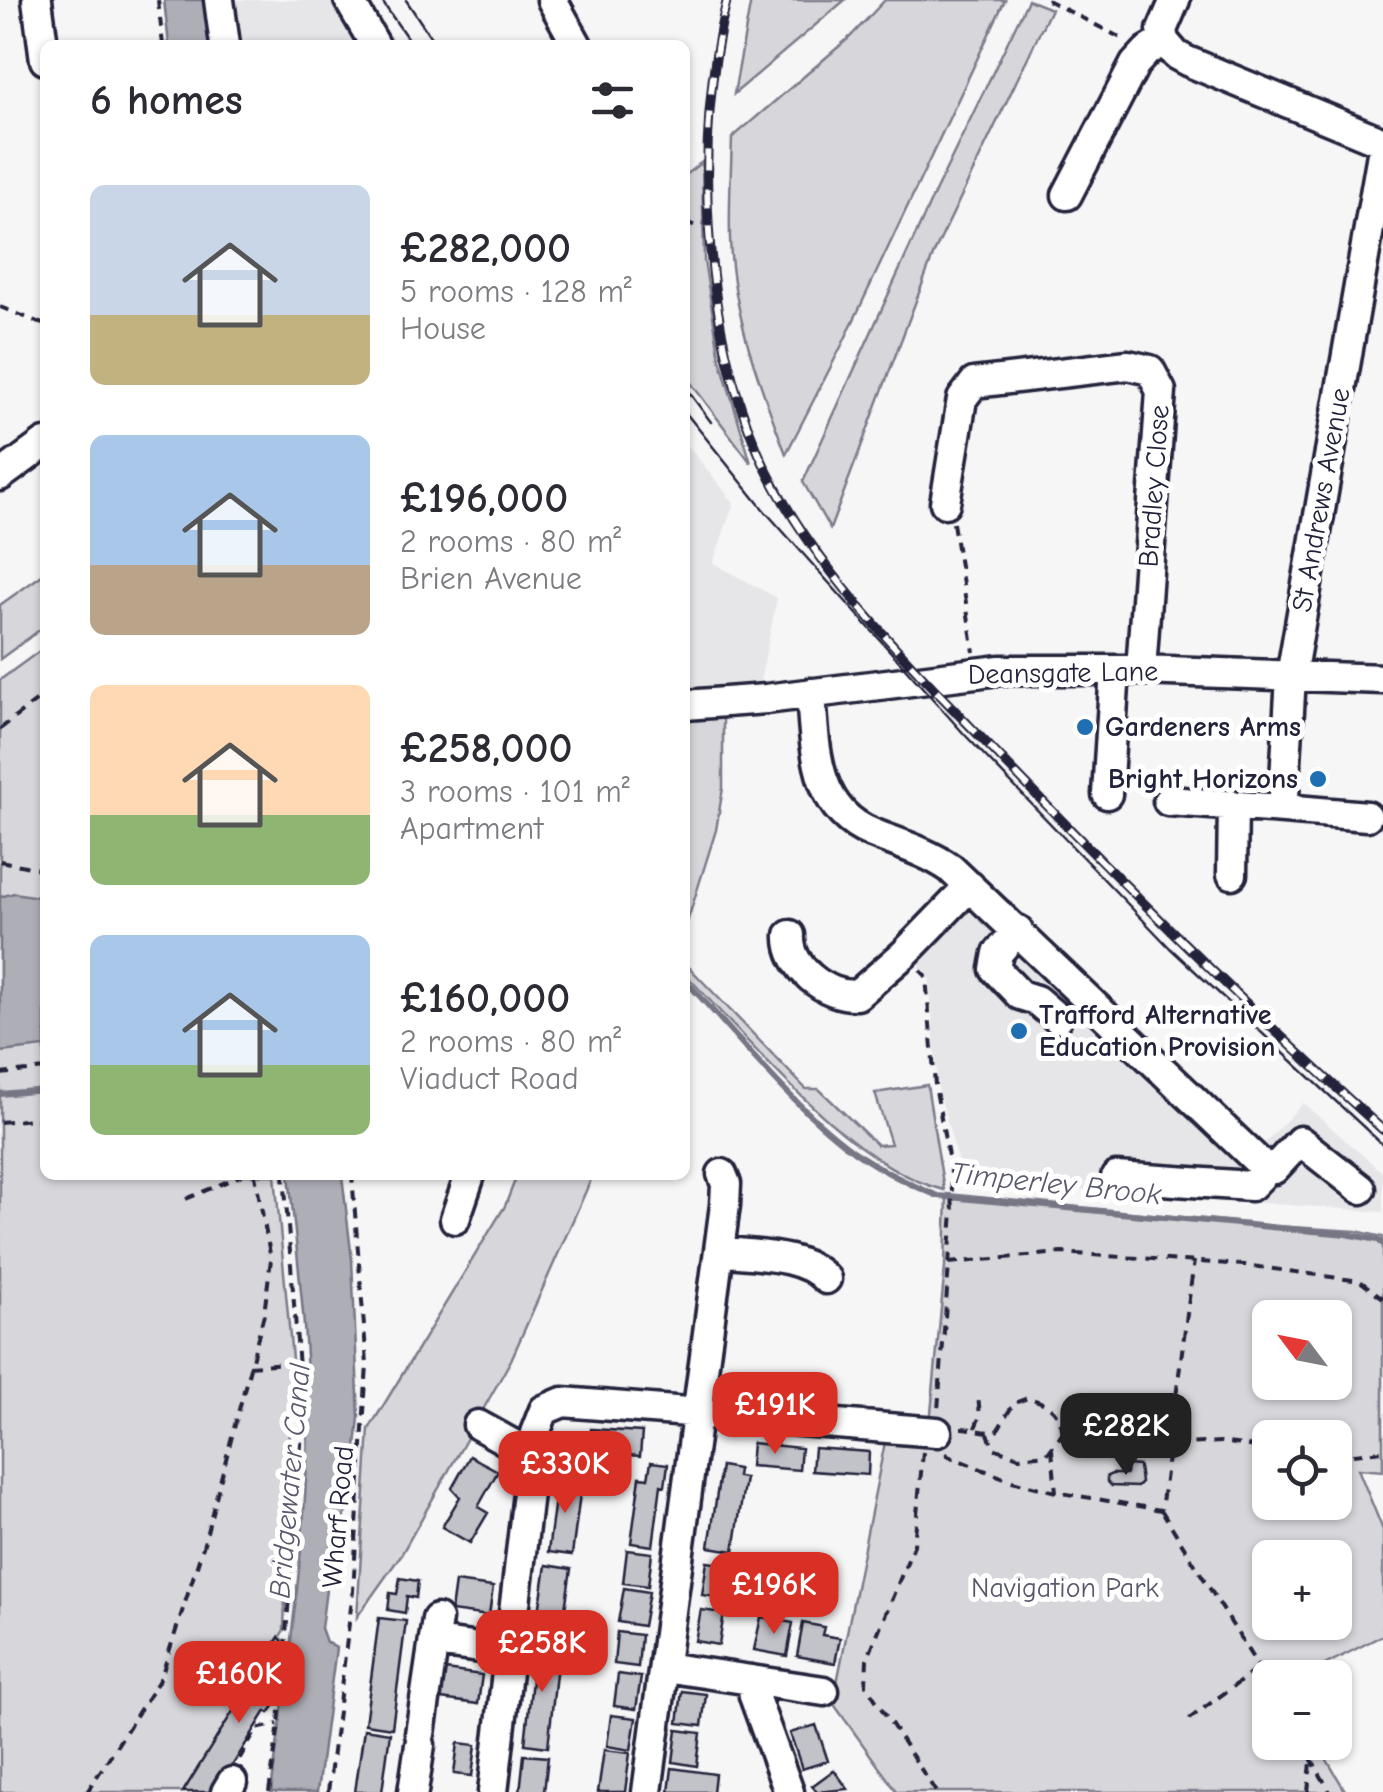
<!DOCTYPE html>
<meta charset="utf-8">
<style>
:root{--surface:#fff;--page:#f7f7f7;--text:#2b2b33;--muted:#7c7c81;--accent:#d93025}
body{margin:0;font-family:"Comic Neue",sans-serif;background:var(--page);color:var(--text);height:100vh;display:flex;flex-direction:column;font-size:38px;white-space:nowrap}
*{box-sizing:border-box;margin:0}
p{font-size:32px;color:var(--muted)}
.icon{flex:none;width:55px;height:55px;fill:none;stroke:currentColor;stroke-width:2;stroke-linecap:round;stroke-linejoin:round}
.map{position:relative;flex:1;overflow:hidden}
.side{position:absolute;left:40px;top:40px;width:650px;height:1140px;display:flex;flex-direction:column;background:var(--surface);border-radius:15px;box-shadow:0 2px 8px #0004}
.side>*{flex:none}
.needle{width:65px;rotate:302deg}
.controls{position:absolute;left:1252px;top:1300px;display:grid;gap:20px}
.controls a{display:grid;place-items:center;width:100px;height:100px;border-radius:15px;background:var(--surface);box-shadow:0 2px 8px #0004;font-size:50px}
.price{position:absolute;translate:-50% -85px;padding:0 22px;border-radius:20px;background:var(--accent);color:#fff;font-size:32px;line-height:65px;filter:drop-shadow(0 2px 5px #0008)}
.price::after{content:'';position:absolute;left:50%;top:60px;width:30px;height:22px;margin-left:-15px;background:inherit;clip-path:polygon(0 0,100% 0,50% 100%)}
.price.current{background:#222;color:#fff}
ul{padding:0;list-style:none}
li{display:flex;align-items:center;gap:30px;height:250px;padding:0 50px}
li span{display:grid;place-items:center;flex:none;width:280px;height:200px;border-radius:15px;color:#555}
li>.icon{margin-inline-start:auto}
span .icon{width:120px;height:120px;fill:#fffc;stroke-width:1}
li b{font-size:42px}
h2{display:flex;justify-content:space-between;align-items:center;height:120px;padding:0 50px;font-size:42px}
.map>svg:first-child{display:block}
.built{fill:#e6e6e9}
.green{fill:#d7d7db;stroke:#7c7c8b;stroke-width:2.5;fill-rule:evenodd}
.water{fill:#aeaeb7;stroke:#767685;stroke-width:2.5}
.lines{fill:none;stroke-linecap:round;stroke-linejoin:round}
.stream{stroke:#767685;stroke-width:6}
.building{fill:#c2c2c9;stroke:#22223b;stroke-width:2.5}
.minor-casing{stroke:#22223b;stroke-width:35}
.path{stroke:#22223b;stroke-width:4;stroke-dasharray:10 8;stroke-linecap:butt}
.minor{stroke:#fff;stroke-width:28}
.tram{stroke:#22223b;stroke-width:2.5}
.rail-casing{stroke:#22223b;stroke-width:10}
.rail{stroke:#fff;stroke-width:6;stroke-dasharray:19;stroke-linecap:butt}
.poi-dot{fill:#1f6fb2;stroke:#fff;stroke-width:4}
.labels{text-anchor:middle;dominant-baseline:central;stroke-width:10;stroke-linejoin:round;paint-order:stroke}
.street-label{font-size:28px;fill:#22223b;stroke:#fff}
.poi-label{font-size:28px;font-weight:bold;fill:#22223b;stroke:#fff;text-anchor:start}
.park-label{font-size:28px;fill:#58586b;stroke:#fff}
.water-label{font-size:30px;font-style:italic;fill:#5a5a6d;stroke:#fff}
</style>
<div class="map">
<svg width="1383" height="1792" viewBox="0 0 1383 1792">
<rect width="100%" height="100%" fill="#f6f6f7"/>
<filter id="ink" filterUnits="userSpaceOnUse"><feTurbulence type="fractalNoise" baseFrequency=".01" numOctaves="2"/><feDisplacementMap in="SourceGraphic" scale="20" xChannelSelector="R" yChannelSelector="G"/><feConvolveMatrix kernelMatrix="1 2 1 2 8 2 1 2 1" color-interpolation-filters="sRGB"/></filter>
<g filter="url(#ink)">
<path class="built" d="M228,0H365L395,45H234Z
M685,442L734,503L713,563L777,598L760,682L685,687Z
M971,913L981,916L1271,1155L1262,1146L1303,1103L1383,1173V1212L995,1183L959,1165L938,1088L929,975L914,959L960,914Z"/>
<path class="green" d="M751,0H845L734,94Z
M885,0H1005L843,343L786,454C760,386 732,312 730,238C729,205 731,171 732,138L850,37Z
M1028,0L1051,9L934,253L830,529L803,482L936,190Z
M702,162L704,261L720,359L751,463L685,375V175Z
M45,573V626L0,659V605Z
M45,647V1175H275L292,1359L284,1630L183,1792H0V680Z
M723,714V788L716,830L685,929V715Z
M685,963L806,1089H819L877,1145L891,1144L875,1093L927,1085L944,1190C851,1167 751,1042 685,974Z
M517,1175H593L511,1360L401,1555L357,1617L369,1429L505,1206Z
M947,1194L1274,1226L1356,1231L1383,1237V1471L1358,1469L1383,1530V1635L1301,1677L1270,1678V1742L1317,1743L1346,1792H897L833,1703L887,1432L929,1434L945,1267ZM1270,1318H1335V1382H1270ZM1270,1438H1335V1502H1270ZM1270,1558H1335V1622H1270Z"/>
<path class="water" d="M164,0H205L210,45H169Z
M14,893L45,898V1047L0,1052V897Z
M289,1175H342L352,1260L359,1418L350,1505L332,1544L321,1628L326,1642L336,1648L317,1792H271C287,1669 307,1543 308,1419C308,1337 297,1256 289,1175Z"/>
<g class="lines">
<path class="stream" d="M685,980C738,1037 798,1114 862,1157C886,1173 911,1185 938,1196L1346,1234L1378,1240L1383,1244
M0,1094L45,1090"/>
</g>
<path class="building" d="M591,1429L642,1432L640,1456L589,1452Z
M752,1443L801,1448L799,1470L750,1466Z
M814,1448L869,1452L868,1475L812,1471Z
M470,1456L498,1471L478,1507L488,1513L470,1543L442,1527L460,1497L452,1488Z
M651,1462L668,1464L665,1486L661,1485L653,1546L631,1543L640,1477L648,1478Z
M1127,1465L1139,1466L1141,1483L1137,1487L1111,1486L1107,1482V1476L1112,1474H1126Z
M721,1466L738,1469L737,1477L745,1478L734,1551L709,1547Z
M558,1476L582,1479L572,1555L548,1552Z
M627,1550L652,1553L648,1586L623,1583Z
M707,1562L730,1565L725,1598L702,1595Z
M546,1565L571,1569L563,1623L577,1625L575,1639L536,1633Z
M400,1578L418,1581L416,1598L407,1596L405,1613L388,1610L390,1593L397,1594Z
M455,1582L493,1587L489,1616L451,1611Z
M624,1588L649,1592L643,1626L618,1622Z
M701,1610L724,1613L719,1645L695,1641Z
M761,1617L793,1623L787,1656L754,1650Z
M379,1618L406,1621L392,1728L365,1724Z
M803,1623L824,1627L822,1635L840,1638L835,1663L797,1656Z
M617,1632L641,1635L638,1667L614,1664Z
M279,1637L282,1640L275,1705L269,1713L266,1711L216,1792H183Z
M536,1643L559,1646L548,1747L525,1744Z
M445,1670L482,1675L478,1704L441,1699Z
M618,1674L641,1677L636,1709L614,1706Z
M682,1691L706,1694L702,1726L678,1723Z
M611,1715L636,1718L631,1750L607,1746Z
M816,1725L828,1761L802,1769L790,1733Z
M364,1729L390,1733L382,1792H355Z
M677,1730L701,1733L697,1766L673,1762Z
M458,1743L476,1745L472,1776L454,1774Z
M604,1750L630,1753L625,1792H598Z
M524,1755L548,1757L544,1792H520Z
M672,1768L715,1774L713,1792H669Z
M834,1770L848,1789L817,1792L812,1786Z"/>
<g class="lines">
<g class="minor-casing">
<path id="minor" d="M37,0L45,60
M219,0L225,45
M349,0L375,45
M552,0L577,45
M1164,41L1176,55L1187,61L1383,142
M1164,41L1162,30L1175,0
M1067,195L1135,64L1147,51L1164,41
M0,476L45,443
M945,503L962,399L974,383L1128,365L1150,370L1161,391L1141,670
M811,693C815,746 814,810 872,833C899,844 925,851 950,868L1266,1169H1274L1300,1141L1361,1189
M685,705L766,699L1000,670H1141L1383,679
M1107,794L1115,670
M1168,801L1284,809
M1367,816L1284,809V797L1291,676L1383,148
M1232,874L1233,805
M1018,930L998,953L995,969L1020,995L1036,1000L1057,1018
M790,935C788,967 826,997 857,995L904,954L970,886
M1116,1177L1251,1186L1268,1169
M455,1219L470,1175
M719,1251C753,1256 802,1253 826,1279
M478,1425L523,1450L533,1452
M435,1642L509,1652
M664,1667L824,1691
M752,1680L754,1696L789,1792
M420,1734L437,1619
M226,1792L232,1782
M413,1792L420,1745
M493,1792L535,1433L544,1410L563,1402L937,1432
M647,1792L725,1205L726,1184L722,1174"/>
</g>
<path class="path" d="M158,0L163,45
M1047,0L1125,40
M685,221L697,227
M0,307L45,325
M953,523L974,652
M0,729L45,694
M0,861L45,870
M920,970L926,976L935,1085L951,1173L953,1211L938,1410
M0,1074L45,1069
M0,1122L45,1118
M186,1199L242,1175
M949,1263L1061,1253L1245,1265L1360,1281L1383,1298
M249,1366L298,1362
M961,1428C974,1428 985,1434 997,1431L1014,1403L1028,1398C1049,1403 1060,1412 1063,1433L1115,1448L1221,1442L1270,1449
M975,1428L980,1416L978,1395
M988,1433L993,1448L1019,1457L1047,1454L1063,1433
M1115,1448L1120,1428L1130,1416
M1052,1449L1056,1492
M923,1452L914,1545L867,1659L866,1685L936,1792
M946,1453L948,1456L1012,1481L1056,1492L1161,1510L1194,1261
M1335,1456L1383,1451
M1162,1511L1270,1686
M1189,1719L1260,1667
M1302,1742L1330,1792
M240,1759L257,1729L278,1724
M87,1792L161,1677L203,1547L264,1314L271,1259L255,1175
M269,1792L279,1724L303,1419L284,1175
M328,1792L353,1591L367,1364L352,1175
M1308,1792L1311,1762"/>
<use href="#minor" class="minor"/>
<path class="tram" d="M381,0L412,45
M406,0L436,45
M685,387L711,422
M685,412L763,509L965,735L1170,948L1383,1145"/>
<g class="rail-casing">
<path id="rail" d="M727,0C693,136 702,325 759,454C807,564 915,669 998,755C1122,884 1249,1010 1383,1130"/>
</g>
<use href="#rail" class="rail"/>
</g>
</g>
<g class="poi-dot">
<circle cx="1085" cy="727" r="10"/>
<circle cx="1318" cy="779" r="10"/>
<circle cx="1019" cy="1031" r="10"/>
</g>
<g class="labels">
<g class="street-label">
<text transform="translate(1154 486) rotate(-86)">Bradley Close</text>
<text transform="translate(1321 500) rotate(-80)">St Andrews Avenue</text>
<text transform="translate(1063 673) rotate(-1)">Deansgate Lane</text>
<text transform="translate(338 1517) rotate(-85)">Wharf Road</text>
</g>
<g class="poi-label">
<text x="1105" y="727">Gardeners Arms</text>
<text x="1298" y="779" text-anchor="end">Bright Horizons</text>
<text x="1039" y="1015">Trafford Alternative<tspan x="1039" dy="32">Education Provision</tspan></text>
</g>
<g class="park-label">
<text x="1065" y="1588">Navigation Park</text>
</g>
<g class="water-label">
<text transform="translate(1056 1184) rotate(6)">Timperley Brook</text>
<text transform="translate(290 1481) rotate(-85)">Bridgewater Canal</text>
</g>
</g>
</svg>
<div class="controls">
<a><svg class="needle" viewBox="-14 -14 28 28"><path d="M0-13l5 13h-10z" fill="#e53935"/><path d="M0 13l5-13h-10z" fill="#7c7c81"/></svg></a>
<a><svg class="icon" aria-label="locate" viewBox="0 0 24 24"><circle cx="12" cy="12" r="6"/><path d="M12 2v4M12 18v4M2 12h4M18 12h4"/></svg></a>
<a>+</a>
<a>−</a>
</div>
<b class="price" style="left:775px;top:1457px">£191K</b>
<b class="price current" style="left:1126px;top:1478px">£282K</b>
<b class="price" style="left:565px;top:1516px">£330K</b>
<b class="price" style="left:774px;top:1637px">£196K</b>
<b class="price" style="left:542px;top:1695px">£258K</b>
<b class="price" style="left:239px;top:1726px">£160K</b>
<section class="side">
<h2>6 homes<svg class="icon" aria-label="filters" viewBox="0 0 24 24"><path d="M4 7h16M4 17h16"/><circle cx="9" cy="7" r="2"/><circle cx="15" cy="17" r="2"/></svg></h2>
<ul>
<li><span style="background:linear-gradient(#c9d6e8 65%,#c2b280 0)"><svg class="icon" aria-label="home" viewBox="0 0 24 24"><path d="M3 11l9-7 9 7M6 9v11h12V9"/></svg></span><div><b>£282,000</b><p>5 rooms · 128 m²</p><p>House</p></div></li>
<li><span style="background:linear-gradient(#a9c7e8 65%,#b9a48a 0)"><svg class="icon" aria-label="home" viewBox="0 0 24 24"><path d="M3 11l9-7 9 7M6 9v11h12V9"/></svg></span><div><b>£196,000</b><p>2 rooms · 80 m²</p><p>Brien Avenue</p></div></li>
<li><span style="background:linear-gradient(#ffd9b3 65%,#8fb573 0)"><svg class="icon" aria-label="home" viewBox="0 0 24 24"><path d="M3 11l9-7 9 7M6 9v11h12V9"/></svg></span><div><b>£258,000</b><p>3 rooms · 101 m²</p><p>Apartment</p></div></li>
<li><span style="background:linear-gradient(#a9c7e8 65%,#8fb573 0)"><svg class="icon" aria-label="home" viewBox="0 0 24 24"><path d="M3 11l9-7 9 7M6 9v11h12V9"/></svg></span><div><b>£160,000</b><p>2 rooms · 80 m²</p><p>Viaduct Road</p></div></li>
</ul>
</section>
</div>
